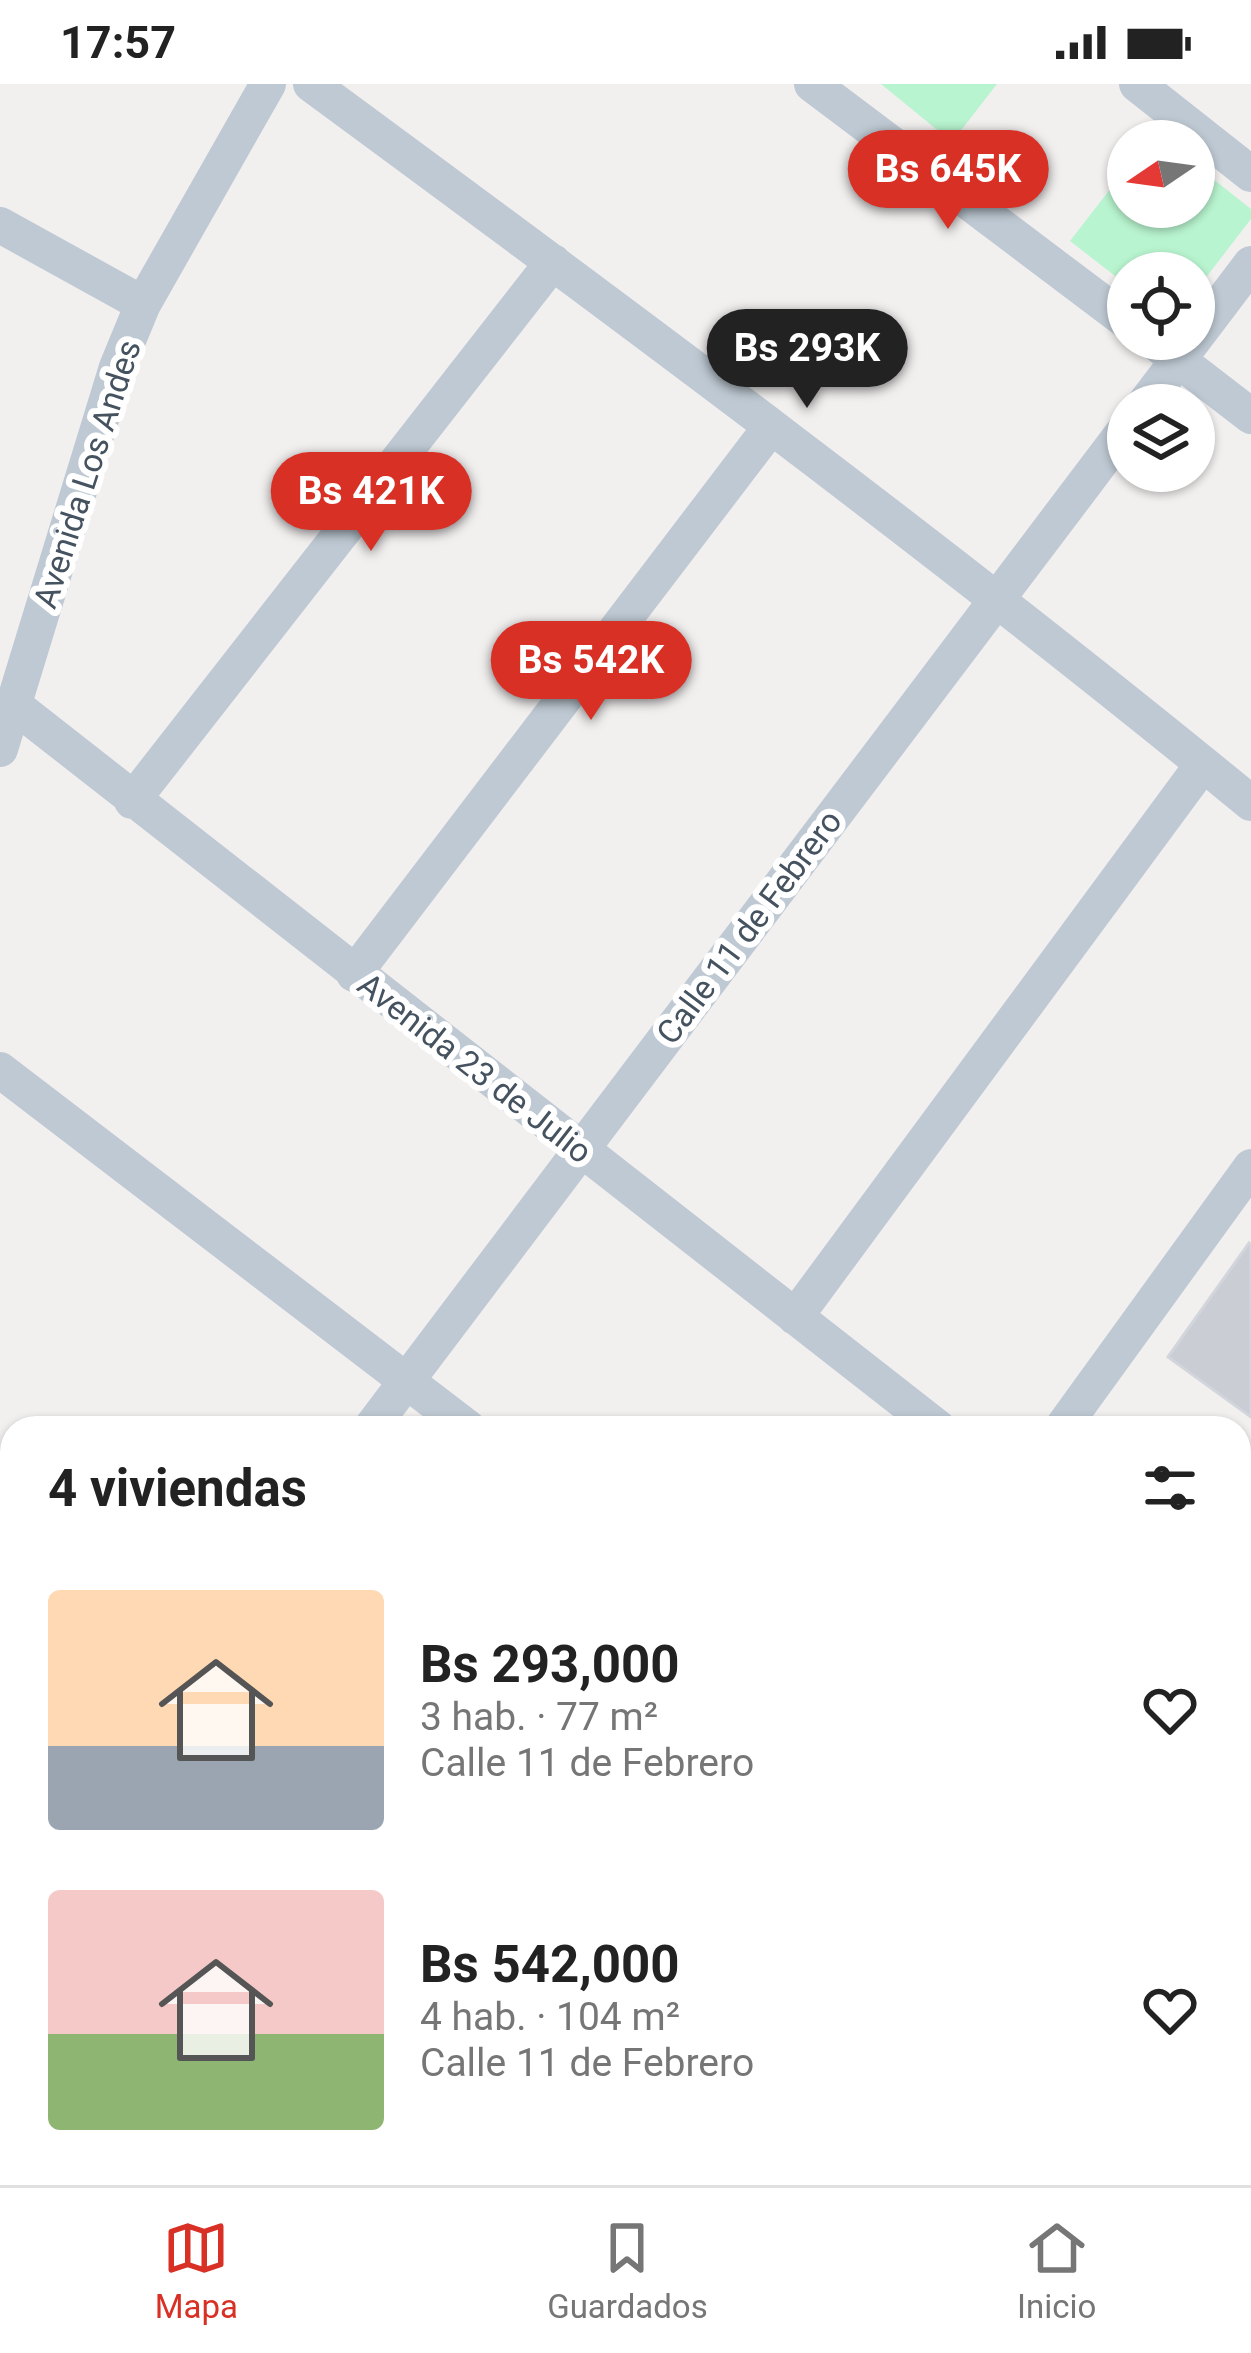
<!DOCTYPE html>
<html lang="es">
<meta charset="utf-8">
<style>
:root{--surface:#fff;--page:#f6f6f6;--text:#222;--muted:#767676;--line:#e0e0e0;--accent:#d93025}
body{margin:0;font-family:Roboto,sans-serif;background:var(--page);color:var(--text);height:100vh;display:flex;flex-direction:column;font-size:45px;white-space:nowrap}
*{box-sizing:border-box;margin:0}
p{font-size:39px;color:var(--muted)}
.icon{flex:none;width:66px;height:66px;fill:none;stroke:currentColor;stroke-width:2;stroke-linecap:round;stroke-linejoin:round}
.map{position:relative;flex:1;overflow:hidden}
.sheet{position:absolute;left:0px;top:1332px;width:1251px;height:771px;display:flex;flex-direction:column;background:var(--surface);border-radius:36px 36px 0 0;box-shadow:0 3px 9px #0004}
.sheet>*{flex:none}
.needle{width:78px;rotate:257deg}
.tools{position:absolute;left:1107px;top:36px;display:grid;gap:24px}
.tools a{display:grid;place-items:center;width:108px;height:108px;border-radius:50%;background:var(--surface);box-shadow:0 3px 9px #0004;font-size:60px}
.price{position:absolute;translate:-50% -102px;padding:0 27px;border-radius:42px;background:var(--accent);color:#fff;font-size:39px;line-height:78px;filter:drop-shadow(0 3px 6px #0008)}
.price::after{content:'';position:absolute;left:50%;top:72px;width:36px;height:27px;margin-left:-18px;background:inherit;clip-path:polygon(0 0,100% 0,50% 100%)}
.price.current{background:#222;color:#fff}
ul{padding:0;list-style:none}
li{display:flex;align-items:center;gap:36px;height:300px;padding:0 48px}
li span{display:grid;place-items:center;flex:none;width:336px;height:240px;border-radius:12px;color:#555}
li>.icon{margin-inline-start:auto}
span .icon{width:144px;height:144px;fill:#fffc;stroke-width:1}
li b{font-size:51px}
h2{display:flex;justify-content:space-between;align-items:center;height:144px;padding:0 48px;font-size:51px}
.status{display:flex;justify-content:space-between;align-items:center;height:84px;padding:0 60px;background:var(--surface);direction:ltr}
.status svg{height:33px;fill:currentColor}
.tab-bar{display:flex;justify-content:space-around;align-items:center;height:168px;border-top:3px solid var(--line);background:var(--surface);font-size:33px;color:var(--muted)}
.tab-bar a{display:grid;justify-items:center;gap:6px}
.tab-bar .current{color:var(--accent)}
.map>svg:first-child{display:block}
.green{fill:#b8f4cf}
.water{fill:#80ddf6}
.building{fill:#caced4;stroke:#d2d5db;stroke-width:3}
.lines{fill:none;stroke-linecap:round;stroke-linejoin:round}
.minor{stroke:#bec9d3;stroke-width:36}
.major{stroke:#abbed1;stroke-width:45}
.labels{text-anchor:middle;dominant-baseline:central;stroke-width:12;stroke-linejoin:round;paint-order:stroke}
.street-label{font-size:33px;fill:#45525f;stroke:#fff}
</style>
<div class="status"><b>17:57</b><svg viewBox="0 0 49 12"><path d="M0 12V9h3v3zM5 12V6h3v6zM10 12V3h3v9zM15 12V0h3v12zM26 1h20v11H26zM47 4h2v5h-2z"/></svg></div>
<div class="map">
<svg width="1251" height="2101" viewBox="0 0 1251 2101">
<rect width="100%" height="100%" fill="#f2efef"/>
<path class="green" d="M881,0H997L952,58Z
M1194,80L1251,125V135L1194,209V189H1128V202L1070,157L1128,82V123H1194Z
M0,1741L12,1750V1791L0,1809Z"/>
<path class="water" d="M0,1482L12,1491V1611L0,1601Z
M641,2091H824L839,2101H656Z"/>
<path class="building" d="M1249,1159L1251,1161V1333L1168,1273Z
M0,2019L12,2027V2091H108L123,2101H0Z"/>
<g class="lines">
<path class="minor" d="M311,0C629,234 946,469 1251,719
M812,0L1128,238
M1137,0L1251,90
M0,141L143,220
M1151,255L1251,332
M1144,321L1251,180
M15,622L938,1344
M0,665L117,283L143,220L268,0
M132,717L553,178
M354,890L770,344
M0,986L468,1344
M795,1233L1203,680
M371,1344L1128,342
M1062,1344L1251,1083
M1239,1575L1251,1585
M1239,1941L1251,1950
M412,2101L418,2091"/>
<path class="major" d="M0,1435L12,1444
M0,1669L12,1678
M582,2091L596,2101
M904,2091L919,2101"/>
</g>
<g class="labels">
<g class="street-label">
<text transform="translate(87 390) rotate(-72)">Avenida Los Andes</text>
<text transform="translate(749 843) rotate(-53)">Calle 11 de Febrero</text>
<text transform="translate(475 984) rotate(38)">Avenida 23 de Julio</text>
</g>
</g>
</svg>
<div class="tools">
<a><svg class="needle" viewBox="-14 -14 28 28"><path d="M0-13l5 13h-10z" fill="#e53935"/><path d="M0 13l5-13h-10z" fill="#767676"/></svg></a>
<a><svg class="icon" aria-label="locate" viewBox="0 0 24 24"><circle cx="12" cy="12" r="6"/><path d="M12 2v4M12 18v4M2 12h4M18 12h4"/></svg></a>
<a><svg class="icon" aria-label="layers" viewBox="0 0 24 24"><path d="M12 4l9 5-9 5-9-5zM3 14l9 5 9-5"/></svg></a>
</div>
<b class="price" style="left:948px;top:148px">Bs 645K</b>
<b class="price current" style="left:807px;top:327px">Bs 293K</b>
<b class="price" style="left:371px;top:470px">Bs 421K</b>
<b class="price" style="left:591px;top:639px">Bs 542K</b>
<section class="sheet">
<h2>4 viviendas<svg class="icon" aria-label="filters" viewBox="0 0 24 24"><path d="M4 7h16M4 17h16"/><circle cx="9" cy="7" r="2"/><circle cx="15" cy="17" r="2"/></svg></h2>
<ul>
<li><span style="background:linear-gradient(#ffd9b3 65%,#9aa5b1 0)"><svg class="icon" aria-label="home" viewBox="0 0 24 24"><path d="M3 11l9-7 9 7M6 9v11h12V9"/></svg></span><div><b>Bs 293,000</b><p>3 hab. · 77 m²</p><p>Calle 11 de Febrero</p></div><svg class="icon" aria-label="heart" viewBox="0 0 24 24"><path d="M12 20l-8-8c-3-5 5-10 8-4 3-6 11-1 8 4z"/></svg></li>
<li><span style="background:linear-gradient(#f6c9c9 60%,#8fb573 0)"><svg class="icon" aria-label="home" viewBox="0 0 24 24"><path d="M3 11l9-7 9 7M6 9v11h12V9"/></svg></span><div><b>Bs 542,000</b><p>4 hab. · 104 m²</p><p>Calle 11 de Febrero</p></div><svg class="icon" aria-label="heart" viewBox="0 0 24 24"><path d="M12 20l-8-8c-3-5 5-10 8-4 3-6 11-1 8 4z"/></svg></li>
</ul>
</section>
</div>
<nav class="tab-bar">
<a class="current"><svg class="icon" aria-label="map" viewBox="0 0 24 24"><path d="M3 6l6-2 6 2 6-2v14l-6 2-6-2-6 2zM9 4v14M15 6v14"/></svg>Mapa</a>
<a><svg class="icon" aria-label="saved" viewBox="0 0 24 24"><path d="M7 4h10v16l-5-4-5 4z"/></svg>Guardados</a>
<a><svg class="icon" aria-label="home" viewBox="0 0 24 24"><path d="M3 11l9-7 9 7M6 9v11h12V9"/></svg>Inicio</a>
</nav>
